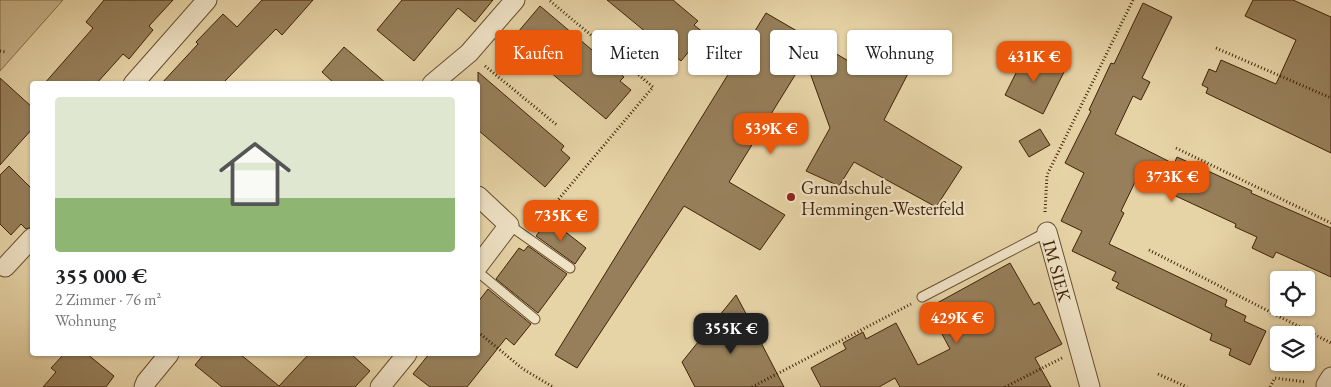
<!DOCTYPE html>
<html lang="de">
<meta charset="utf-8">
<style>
:root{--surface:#fff;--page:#f2f2f2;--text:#202124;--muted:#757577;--accent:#ea580c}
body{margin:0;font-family:"EB Garamond",serif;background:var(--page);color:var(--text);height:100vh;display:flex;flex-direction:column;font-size:19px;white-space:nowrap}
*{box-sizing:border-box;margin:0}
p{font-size:16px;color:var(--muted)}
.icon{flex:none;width:28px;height:28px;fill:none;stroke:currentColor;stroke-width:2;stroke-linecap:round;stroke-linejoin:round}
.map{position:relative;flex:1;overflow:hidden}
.drawer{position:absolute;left:30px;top:81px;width:450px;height:275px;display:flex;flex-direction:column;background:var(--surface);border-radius:5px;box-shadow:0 1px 4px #0004}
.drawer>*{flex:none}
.hud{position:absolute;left:495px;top:30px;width:475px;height:45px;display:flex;gap:10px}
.controls{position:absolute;left:1270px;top:271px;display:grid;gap:10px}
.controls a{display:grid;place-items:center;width:45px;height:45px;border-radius:5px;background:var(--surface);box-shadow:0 1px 4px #0004;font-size:25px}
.price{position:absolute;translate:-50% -42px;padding:0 11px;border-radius:10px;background:var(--accent);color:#fff;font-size:16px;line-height:32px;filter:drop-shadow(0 1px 2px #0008)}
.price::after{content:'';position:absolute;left:50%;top:30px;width:15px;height:11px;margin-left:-8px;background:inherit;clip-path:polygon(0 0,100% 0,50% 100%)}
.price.selected{background:#222;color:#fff}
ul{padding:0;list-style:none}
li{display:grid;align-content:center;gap:10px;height:265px;padding:0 25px}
li span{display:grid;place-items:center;height:155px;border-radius:5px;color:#555}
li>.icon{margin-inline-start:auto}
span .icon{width:90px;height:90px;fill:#fffc;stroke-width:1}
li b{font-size:21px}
.chip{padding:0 18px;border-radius:5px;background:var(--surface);box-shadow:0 1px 4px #0004;font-size:18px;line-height:45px}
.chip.selected{background:var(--accent);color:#fff}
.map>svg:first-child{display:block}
.green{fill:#cab58b;stroke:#856c49}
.building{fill:#967f5a;stroke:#402307}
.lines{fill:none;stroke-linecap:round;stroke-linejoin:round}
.lane-casing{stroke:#6a4f2f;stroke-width:11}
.street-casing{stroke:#6a4f2f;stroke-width:21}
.path{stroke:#402307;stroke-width:3;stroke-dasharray:1 2.5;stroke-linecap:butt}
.lane{stroke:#efe2c5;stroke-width:9}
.street{stroke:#efe2c5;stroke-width:19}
.poi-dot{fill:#8f2418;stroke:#efe2c5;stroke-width:2}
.labels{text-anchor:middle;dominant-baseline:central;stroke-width:4.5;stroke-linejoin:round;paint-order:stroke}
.poi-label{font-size:18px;fill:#402307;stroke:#efe2c5;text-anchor:start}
.street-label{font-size:18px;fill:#402307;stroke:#efe2c5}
</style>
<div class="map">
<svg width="1331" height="387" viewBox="0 0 1331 387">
<rect width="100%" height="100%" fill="#e6d3a6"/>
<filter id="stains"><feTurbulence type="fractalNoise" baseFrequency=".004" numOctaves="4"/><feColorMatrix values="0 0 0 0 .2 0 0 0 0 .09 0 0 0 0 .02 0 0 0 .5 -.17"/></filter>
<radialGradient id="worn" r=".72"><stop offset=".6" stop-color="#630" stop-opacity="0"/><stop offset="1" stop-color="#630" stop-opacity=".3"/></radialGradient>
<path class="green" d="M0,0H63L0,71Z"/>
<path class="building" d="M104,0H173L149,26L153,30L129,59L123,54L96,84H44L93,28L86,22Z
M262,0H313L282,35L276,29L222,84H161L198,44L196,42L223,14L237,27Z
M402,0H493L475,22L458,8L414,61L377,30Z
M607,0H673L698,21L694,25L704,33L681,61Z
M1253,0H1293L1331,17V153L1206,93L1208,88L1202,85L1209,69L1216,72L1221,60L1276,84L1296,40L1245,16Z
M1143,3L1172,17L1142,78L1150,82L1141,100L1133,96L1115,134L1174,164L1177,157L1252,191L1251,193L1331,228V277L1276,252L1273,258L1252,248L1257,237L1235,227L1236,224L1137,178L1121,211L1124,213L1109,244L1227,300L1225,306L1246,316L1244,321L1266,331L1250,365L1229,355L1231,349L1210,340L1212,334L1116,288L1119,283L1112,280L1116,272L1072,251L1082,231L1061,221L1084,173L1065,163L1091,111L1089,110L1111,63L1114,64Z
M540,6L624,77L620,81L631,90L606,119L525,51L520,56L507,45Z
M766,13L864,70L885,41L915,60L884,120L962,167L936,207L854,162L839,186L806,171L830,128L805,59L729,182L785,215L760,250L684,206L577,368L555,355Z
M344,47L387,84H335L322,72Z
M1026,53L1064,72L1043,114L1005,95Z
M478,72L564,146L561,150L570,158L545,187L478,130Z
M0,78L32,107V129L0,165Z
M1040,129L1050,145L1029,157L1019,141Z
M9,166L32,189V227L26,229L21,224L11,235L0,224V175Z
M549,219L586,248L575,264L536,236Z
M528,246L567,274L538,313L496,279L519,248L524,251Z
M1010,263L1034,305L1039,302L1062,344L1035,358L1051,387H900L895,378L879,387H821L811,368L846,349L843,343L863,332L866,339L896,323L918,365L950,349L928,308Z
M488,289L531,324L514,345L506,338L467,387H430L413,374L429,354H478V302Z
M736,295L743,308L784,387H695L682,362Z
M64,354H87L114,376L106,387H43L56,372L51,368Z
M204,354H240L279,386L309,354H351L370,371L355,387H222L195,365Z"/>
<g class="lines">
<g class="lane-casing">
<path id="lane" d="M509,225L570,268
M478,272L535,319
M922,297L1047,232"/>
</g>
<g class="street-casing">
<g id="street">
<path d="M133,84L207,0"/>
<path d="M432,84L469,53L515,0"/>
<path d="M478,196L509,225L478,266"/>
<path id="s1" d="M1047,232L1090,387"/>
<path d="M5,267L32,238"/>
<path d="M1326,385L1331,377"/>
<path d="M144,387L146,382L169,354"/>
<path d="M380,387L407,354"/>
</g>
</g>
<path class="path" d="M1216,48L1331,98
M0,51L6,52
M485,66L558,126
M1176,148L1331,223
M1045,212L1047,175L1133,0
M536,226L653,87L549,0
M1149,250L1331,343
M478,332L523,369L553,387
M1158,374L1187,387
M752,387L911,304
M1005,387L1062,358
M1270,387L1275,378L1306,382"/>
<use href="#lane" class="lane"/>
<use href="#street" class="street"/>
</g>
<circle class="poi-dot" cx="791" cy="197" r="5"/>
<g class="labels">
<g class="poi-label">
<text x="801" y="187">Grundschule<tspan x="801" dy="21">Hemmingen-Westerfeld</tspan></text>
</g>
<g class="street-label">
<text stroke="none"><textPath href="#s1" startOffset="40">IM SIEK</textPath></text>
</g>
</g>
<rect width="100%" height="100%" filter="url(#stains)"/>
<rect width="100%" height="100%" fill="url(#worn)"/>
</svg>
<div class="controls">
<a><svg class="icon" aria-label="locate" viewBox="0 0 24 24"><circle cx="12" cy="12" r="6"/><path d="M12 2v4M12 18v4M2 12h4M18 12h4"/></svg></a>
<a><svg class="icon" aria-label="layers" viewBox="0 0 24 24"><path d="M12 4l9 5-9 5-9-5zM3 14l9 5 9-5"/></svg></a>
</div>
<b class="price" style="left:1034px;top:83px">431K €</b>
<b class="price" style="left:771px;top:155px">539K €</b>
<b class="price" style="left:1172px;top:203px">373K €</b>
<b class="price" style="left:561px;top:242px">735K €</b>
<b class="price" style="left:957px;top:344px">429K €</b>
<b class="price selected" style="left:731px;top:355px">355K €</b>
<div class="hud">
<a class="chip selected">Kaufen</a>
<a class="chip">Mieten</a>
<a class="chip">Filter</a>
<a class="chip">Neu</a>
<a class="chip">Wohnung</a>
</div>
<section class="drawer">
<ul>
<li><span style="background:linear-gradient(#dfe7d0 65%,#8fb573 0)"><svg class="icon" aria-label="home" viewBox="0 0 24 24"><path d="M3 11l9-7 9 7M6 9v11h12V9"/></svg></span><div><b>355 000 €</b><p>2 Zimmer · 76 m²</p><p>Wohnung</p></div></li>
</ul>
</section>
</div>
